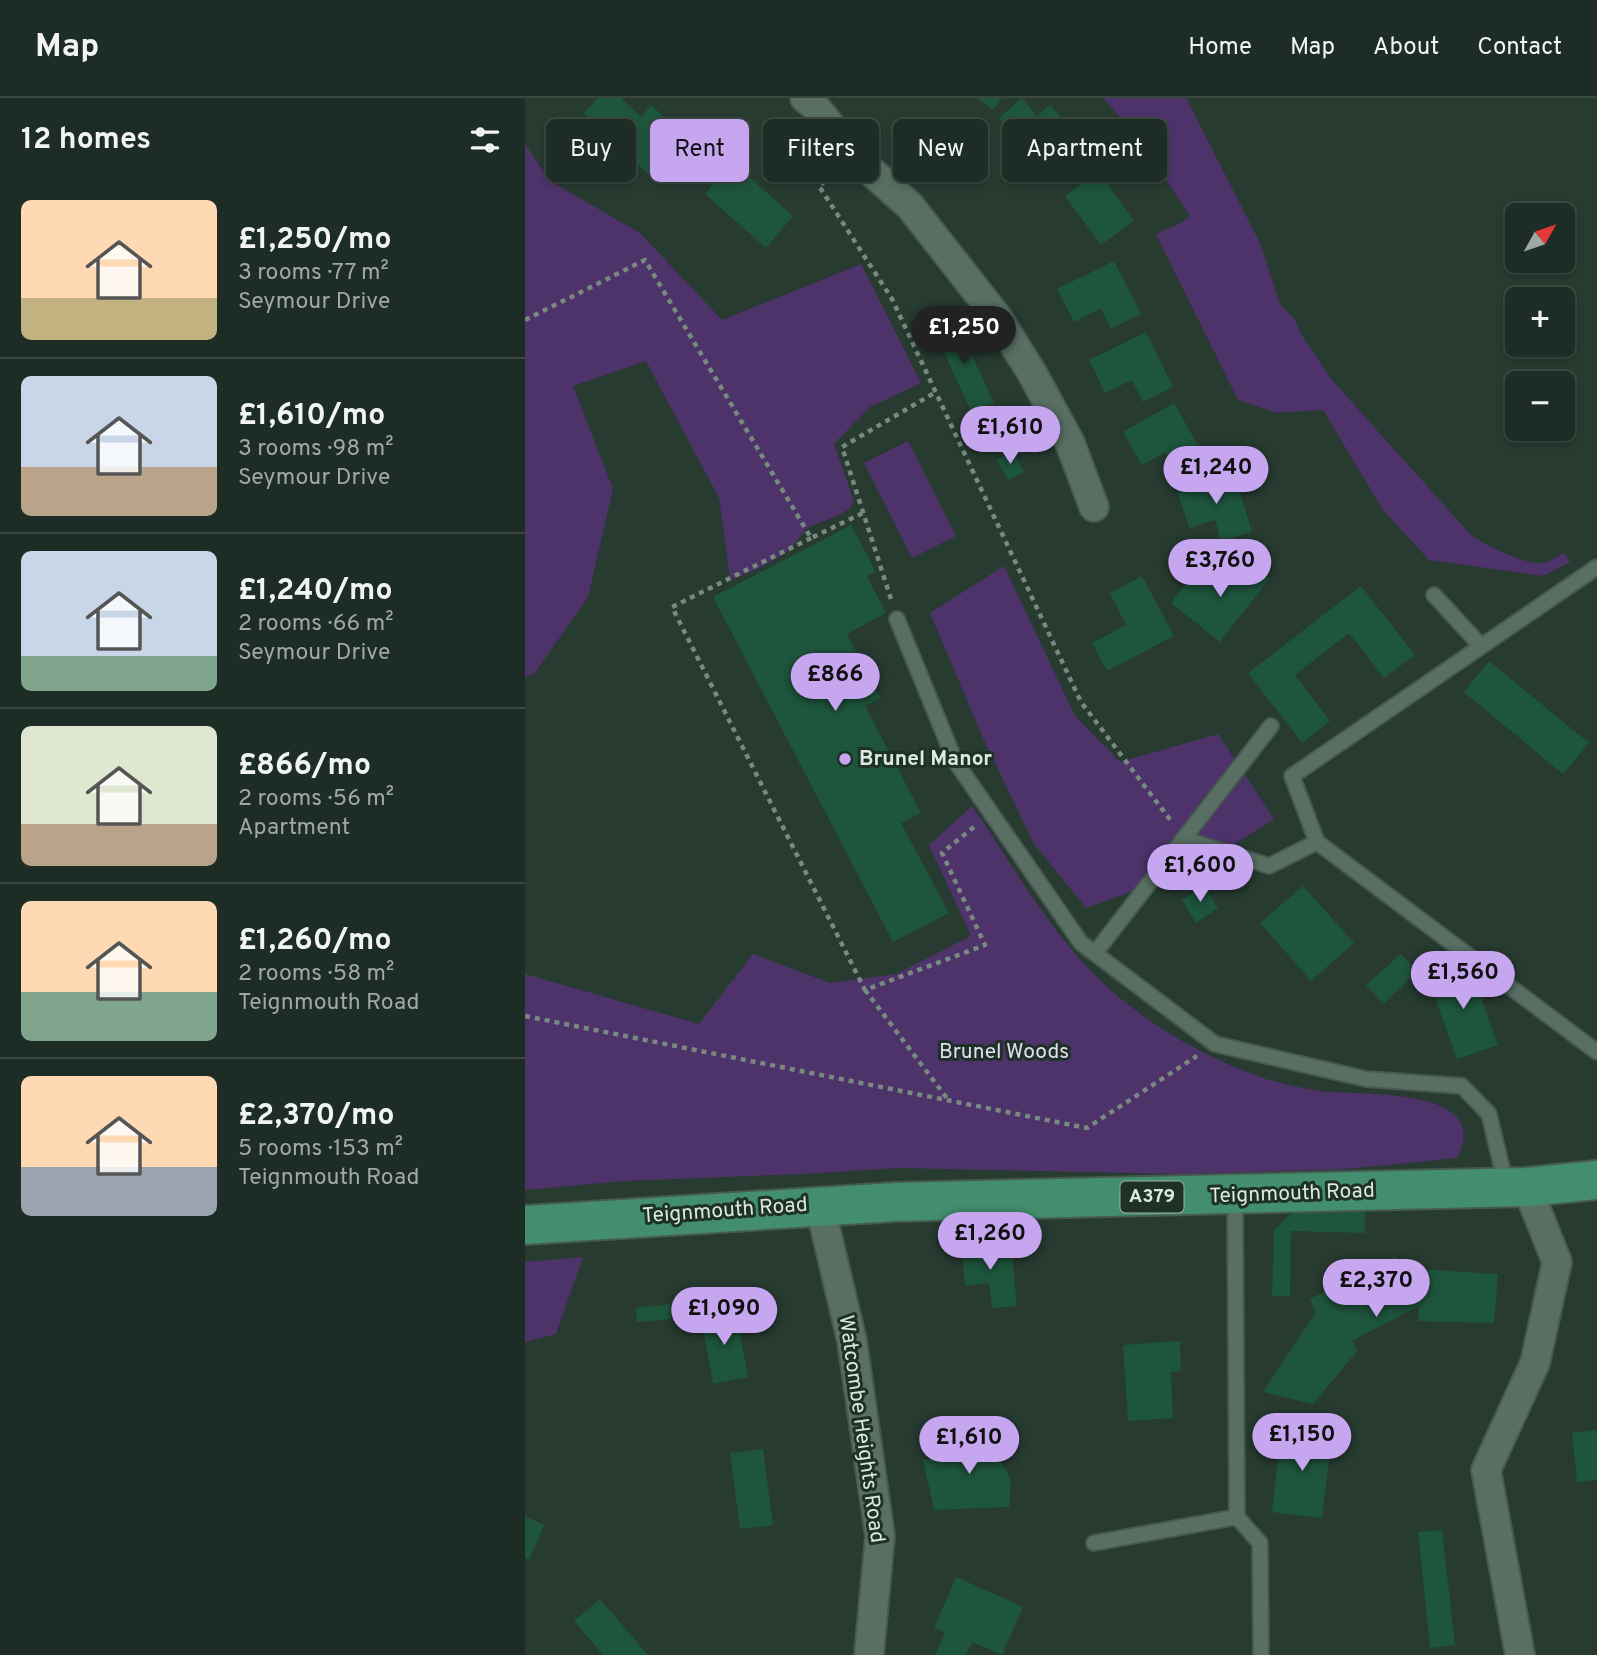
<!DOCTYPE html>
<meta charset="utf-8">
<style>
:root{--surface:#1d2c25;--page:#25342d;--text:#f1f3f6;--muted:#a0a7a7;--line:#3b4842;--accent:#c7a6f0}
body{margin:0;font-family:Overpass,sans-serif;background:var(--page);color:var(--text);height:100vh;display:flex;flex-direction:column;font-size:26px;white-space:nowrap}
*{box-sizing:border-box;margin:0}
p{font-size:23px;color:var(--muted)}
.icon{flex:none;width:38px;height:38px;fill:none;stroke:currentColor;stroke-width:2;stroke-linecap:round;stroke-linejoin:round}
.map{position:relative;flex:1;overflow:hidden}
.details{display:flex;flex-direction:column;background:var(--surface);width:525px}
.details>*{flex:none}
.banner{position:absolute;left:21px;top:21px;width:665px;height:63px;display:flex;gap:14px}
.needle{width:46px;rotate:50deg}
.buttons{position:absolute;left:980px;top:105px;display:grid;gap:14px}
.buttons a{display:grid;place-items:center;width:70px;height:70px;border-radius:10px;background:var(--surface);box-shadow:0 4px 10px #0003,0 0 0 2px var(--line);font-size:35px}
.price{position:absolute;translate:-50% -60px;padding:0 16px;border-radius:24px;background:var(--accent);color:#111;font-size:23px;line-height:46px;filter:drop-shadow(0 2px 4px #0008)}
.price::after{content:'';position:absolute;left:50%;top:42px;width:21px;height:16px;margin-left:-10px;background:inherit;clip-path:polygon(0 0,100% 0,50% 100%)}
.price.on{background:#222;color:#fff}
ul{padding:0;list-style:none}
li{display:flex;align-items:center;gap:21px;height:175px;padding:0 21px}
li+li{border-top:2px solid var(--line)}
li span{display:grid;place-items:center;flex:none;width:196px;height:140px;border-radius:10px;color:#555}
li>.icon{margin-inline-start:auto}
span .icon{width:84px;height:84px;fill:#fffc;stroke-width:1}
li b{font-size:30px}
h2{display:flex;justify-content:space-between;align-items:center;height:84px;padding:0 21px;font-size:30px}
.chip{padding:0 24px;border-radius:10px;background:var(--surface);box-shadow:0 4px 10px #0003,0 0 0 2px var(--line);font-size:24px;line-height:63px}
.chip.on{background:var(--accent);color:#111}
header{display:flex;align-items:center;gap:42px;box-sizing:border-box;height:98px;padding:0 35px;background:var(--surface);border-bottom:2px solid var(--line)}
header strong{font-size:33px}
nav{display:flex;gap:38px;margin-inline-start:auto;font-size:24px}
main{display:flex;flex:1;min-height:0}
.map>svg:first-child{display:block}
.green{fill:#4d3369}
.building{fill:#1e553d}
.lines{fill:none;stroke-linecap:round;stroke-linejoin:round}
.lane-casing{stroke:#475951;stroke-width:18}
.street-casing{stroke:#475951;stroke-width:32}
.primary-casing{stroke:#475951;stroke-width:42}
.path{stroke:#788980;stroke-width:4.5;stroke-dasharray:5 5;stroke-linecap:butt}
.lane{stroke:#596f64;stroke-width:14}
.street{stroke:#596f64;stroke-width:28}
.primary{stroke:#438e6f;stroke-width:38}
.poi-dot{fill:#c7a6f0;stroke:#1d3127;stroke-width:2.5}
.labels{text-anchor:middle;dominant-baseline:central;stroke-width:6;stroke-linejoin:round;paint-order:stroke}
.shield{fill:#1d3127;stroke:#a2b0a8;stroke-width:2}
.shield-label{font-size:19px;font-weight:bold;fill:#dbe7e0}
.poi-label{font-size:21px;font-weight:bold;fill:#dbe7e0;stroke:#1d3127;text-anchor:start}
.park-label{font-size:21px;fill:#e4dcf0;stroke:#1d3127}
.street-label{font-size:21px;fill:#dbe7e0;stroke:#1d3127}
</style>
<header>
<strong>Map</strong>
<nav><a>Home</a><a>Map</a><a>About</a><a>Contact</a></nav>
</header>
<main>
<section class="details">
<h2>12 homes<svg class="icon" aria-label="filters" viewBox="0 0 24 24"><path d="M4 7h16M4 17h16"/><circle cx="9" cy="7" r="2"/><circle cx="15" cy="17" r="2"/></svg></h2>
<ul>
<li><span style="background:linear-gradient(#ffd9b3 70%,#c2b280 0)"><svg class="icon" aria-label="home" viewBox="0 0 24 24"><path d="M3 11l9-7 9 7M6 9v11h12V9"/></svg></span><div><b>£1,250/mo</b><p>3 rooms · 77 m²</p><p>Seymour Drive</p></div></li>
<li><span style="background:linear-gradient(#c9d6e8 65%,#b9a48a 0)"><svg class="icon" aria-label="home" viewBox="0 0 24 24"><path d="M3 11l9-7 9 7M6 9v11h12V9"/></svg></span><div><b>£1,610/mo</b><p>3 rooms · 98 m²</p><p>Seymour Drive</p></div></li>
<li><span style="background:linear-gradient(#c9d6e8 75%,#7fa58c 0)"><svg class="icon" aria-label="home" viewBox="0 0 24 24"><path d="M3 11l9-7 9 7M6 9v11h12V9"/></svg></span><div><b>£1,240/mo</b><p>2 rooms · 66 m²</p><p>Seymour Drive</p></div></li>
<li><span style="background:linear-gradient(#dfe7d0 70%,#b9a48a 0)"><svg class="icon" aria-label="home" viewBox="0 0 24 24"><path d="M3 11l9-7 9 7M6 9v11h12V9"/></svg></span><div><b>£866/mo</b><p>2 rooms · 56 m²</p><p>Apartment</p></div></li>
<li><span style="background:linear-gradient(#ffd9b3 65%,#7fa58c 0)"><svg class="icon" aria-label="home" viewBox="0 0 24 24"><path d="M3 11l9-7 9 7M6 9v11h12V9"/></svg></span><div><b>£1,260/mo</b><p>2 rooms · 58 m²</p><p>Teignmouth Road</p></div></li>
<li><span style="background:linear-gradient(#ffd9b3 65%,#9aa5b1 0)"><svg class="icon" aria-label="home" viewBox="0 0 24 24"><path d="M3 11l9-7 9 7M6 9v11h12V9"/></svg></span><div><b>£2,370/mo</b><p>5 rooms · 153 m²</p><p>Teignmouth Road</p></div></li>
</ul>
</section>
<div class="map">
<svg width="1072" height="1557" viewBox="0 0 1072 1557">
<rect width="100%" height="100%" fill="#273b31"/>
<path class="green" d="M578,0H661L735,145L755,206L770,222L776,236L807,282L946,437C959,447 1003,468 1019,465C1026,463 1033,458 1039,455L1045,464L1018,478L904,462L858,412L798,312L752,315L713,302L631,136L656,125L665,118L616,43Z
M0,46L25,83L115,135L197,222L336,166L396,285L345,309L309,346L329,403C322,420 297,421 283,430C277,434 274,441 269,447C256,461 226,474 208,481L205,480L194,400L121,263L48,288L88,391L63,499L9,576L0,579Z
M383,343L431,438L387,460L339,365Z
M479,468L550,618L595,664L693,636L749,721L670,771L561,810L509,746L458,640L405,515Z
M447,708C480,755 509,807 547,852C597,912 665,954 738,980C757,986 776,990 795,993C832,998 971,987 932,1060L822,1071L655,1076L374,1070L278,1076L99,1083L0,1092V876L174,926L228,856L305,885L371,876L446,838L404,747Z
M58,1159L31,1236L0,1244V1164Z"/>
<path class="building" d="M73,0H96L116,19L126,7L161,39L125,78L59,15Z
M452,0H477L468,12Z
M497,0L512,18L525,7L550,35L558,28L572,44L528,82L474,20Z
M206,63L268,118L241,150L180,96Z
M574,74L609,123L576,147L540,98Z
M589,163L616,216L586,231L576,210L549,224L532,191Z
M430,221L469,305L447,315L408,231Z
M621,234L648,289L618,304L607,282L580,295L564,262Z
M649,305L680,360L653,376L640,354L617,367L598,334Z
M487,353L499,374L483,382L472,362Z
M709,375L727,434L696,443L690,422L664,430L652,392Z
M326,427L351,474L342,478L361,515L322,536L355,600L340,608L396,715L376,725L424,815L368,844L188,499Z
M720,462L744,481L695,544L646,505L672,471L697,491Z
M617,478L649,538L582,573L567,545L601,527L585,495Z
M836,488L890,557L859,580L824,535L770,577L805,623L777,645L723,575Z
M964,563L1064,645L1038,676L939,594Z
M679,788L693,810L671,825L657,802Z
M778,788L829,845L786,883L735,825Z
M876,856L893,873L858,906L841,887Z
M944,865L973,947L932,961L903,880Z
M775,1107L840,1109V1135L766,1133L765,1198H747L749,1132Z
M471,1142L473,1158L487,1156L492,1208L467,1210L464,1185L440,1188L436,1145Z
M871,1158L876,1170L973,1176L969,1225L893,1223L894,1208L827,1243L833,1252L788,1306L738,1294L790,1215L785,1201Z
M145,1206L146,1221L112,1224L111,1210Z
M211,1213L223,1279L188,1286L176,1219Z
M655,1243L656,1273L646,1274L648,1320L603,1323L598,1247Z
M455,1328L486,1382L484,1409L409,1412L398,1362L439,1352L432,1341Z
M756,1331L807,1336L797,1420L747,1414Z
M1072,1332V1382L1052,1384L1047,1335Z
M238,1351L248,1427L215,1431L205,1355Z
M0,1418L19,1427L4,1462L0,1460Z
M917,1432L930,1547L905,1550L893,1434Z
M431,1479L498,1509L477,1557L447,1544L441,1557H410L420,1535L409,1530Z
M75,1501L123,1557H78L49,1523Z"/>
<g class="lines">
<g class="lane-casing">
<path id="lane" d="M1072,469L767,678L792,744L1072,954
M909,497L956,548
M372,521L430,663L556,845L690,946L841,981L937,988L964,1016L981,1087
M659,741L744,768L792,744
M570,855L746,628
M710,1098L712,1419L735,1445L736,1557
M569,1445L712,1419"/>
</g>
<g class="street-casing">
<path id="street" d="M280,0L288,6L330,59L385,108L472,219L507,275L545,345L569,409
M295,1108L327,1243L355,1438L344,1557
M995,1557L961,1372L1010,1265L1032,1164L1002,1089"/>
</g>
<g class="primary-casing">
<path id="primary" d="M0,1127L370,1104L1002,1089L1072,1082"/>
</g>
<path class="path" d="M308,77L294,88L367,201L556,604L646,723
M0,222L120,162L286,440L338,415
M286,440L147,509L340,892L460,847L417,755L450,728
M366,501L317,349L411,294
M340,892L424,1003
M0,918L562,1030L672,958"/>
<use href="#lane" class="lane"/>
<use href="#street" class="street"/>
<use href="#primary" class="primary"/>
</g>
<circle class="poi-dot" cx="320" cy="661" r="7"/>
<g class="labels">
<rect class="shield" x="595.5" y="1083.5" width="63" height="31" rx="5"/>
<g class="shield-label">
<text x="627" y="1099">A379</text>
</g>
<g class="poi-label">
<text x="334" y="661">Brunel Manor</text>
</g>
<g class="park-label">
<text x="479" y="954">Brunel Woods</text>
</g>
<g class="street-label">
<text transform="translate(767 1096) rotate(-2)">Teignmouth Road</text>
<text transform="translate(200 1113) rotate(-4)">Teignmouth Road</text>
<text transform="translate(336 1331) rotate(82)">Watcombe Heights Road</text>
</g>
</g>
</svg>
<div class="buttons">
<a><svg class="needle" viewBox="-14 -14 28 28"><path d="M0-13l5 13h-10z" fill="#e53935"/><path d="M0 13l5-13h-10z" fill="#a0a7a7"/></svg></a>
<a>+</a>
<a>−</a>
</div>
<b class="price on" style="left:439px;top:268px">£1,250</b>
<b class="price" style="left:485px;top:368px">£1,610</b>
<b class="price" style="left:691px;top:408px">£1,240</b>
<b class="price" style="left:695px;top:501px">£3,760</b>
<b class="price" style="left:310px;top:615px">£866</b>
<b class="price" style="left:675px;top:806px">£1,600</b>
<b class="price" style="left:938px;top:913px">£1,560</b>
<b class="price" style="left:465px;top:1174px">£1,260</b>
<b class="price" style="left:851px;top:1221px">£2,370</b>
<b class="price" style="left:199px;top:1249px">£1,090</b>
<b class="price" style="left:777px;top:1375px">£1,150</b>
<b class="price" style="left:444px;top:1378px">£1,610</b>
<div class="banner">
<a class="chip">Buy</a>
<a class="chip on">Rent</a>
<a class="chip">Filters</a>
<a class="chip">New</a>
<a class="chip">Apartment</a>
</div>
</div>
</main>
